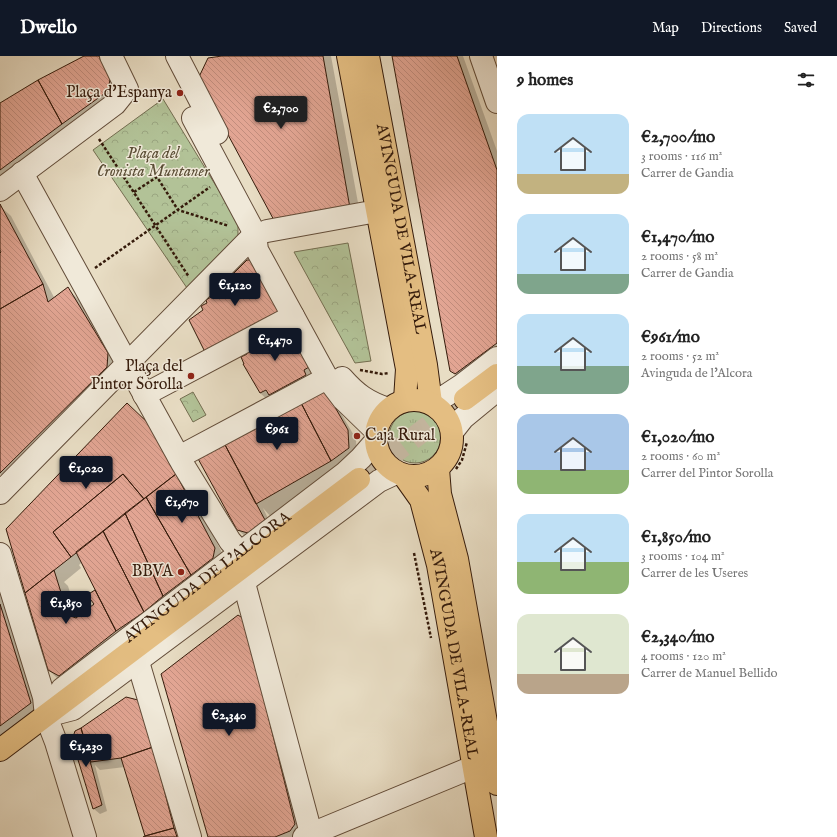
<!DOCTYPE html>
<meta charset="utf-8">
<style>
:root{--surface:#fff;--page:#f6f6f6;--text:#222;--muted:#767676;--accent:#111827}
body{margin:0;font-family:"IM FELL English",serif;background:var(--page);color:var(--text);height:100vh;display:flex;flex-direction:column;font-size:15px;white-space:nowrap}
*{box-sizing:border-box;margin:0}
p{font-size:13px;color:var(--muted)}
.icon{flex:none;width:22px;height:22px;fill:none;stroke:currentColor;stroke-width:2;stroke-linecap:round;stroke-linejoin:round}
.map{position:relative;flex:1;overflow:hidden}
.details{display:flex;flex-direction:column;background:var(--surface);width:340px}
.details>*{flex:none}
.price{position:absolute;translate:-50% -34px;padding:0 9px;border-radius:4px;background:var(--accent);color:#fff;font-size:13px;line-height:26px;filter:drop-shadow(0 1px 2px #0008)}
.price::after{content:'';position:absolute;left:50%;top:24px;width:12px;height:9px;margin-left:-6px;background:inherit;clip-path:polygon(0 0,100% 0,50% 100%)}
.price.active{background:#222;color:#fff}
ul{padding:0;list-style:none}
li{display:flex;align-items:center;gap:12px;height:100px;padding:0 20px}
li span{display:grid;place-items:center;flex:none;width:112px;height:80px;border-radius:12px;color:#555}
li>.icon{margin-inline-start:auto}
span .icon{width:48px;height:48px;fill:#fffc;stroke-width:1}
li b{font-size:17px}
h2{display:flex;justify-content:space-between;align-items:center;height:48px;padding:0 20px;font-size:17px}
header{display:flex;align-items:center;gap:24px;box-sizing:border-box;height:56px;padding:0 20px;background:var(--accent);color:#fff}
header strong{font-size:19px}
nav{display:flex;gap:22px;margin-inline-start:auto;font-size:14px}
main{display:flex;flex:1;min-height:0}
.map>svg:first-child{display:block}
.grass{fill:url(#grass-tufts);stroke:#746e51}
.forest{fill:url(#forest-crowns);stroke:#746e51}
.shadow{fill:#0003;fill-rule:evenodd}
.building{fill:url(#building-back-hatch);stroke:#351b0b}
.lines{fill:none;stroke-linecap:round;stroke-linejoin:round}
.major-tunnel{stroke:#c4b69f;stroke-width:22;stroke-dasharray:22 11;stroke-linecap:butt}
.minor-casing{stroke:#624c39;stroke-width:24}
.major-casing{stroke:#351b0b;stroke-width:24}
.path{stroke:#351b0b;stroke-width:2.5;stroke-dasharray:3 2;stroke-linecap:butt}
.minor{stroke:#f0e9d9;stroke-width:22}
.major{stroke:#e4be82;stroke-width:22}
.poi-dot{fill:#8f2418;stroke:#f0e9d9;stroke-width:1.5}
.labels{text-anchor:middle;dominant-baseline:central;stroke-width:3;stroke-linejoin:round;paint-order:stroke}
.poi-label{font-size:16px;fill:#351b0b;stroke:#f0e9d9;text-anchor:end}
.park-label{font-size:16px;font-style:italic;fill:#5a4d35;stroke:#f0e9d9}
.street-label{font-size:16px;fill:#351b0b;stroke:#f0e9d9}
</style>
<header>
<strong>Dwello</strong>
<nav><a>Map</a><a>Directions</a><a>Saved</a></nav>
</header>
<main>
<div class="map">
<svg width="497" height="781" viewBox="0 0 497 781">
<defs>
<pattern id="grass-tufts" width="24" height="20" patternUnits="userSpaceOnUse"><rect width="24" height="20" fill="#b2c297"/><path d="M3 7l-1-3M5 7V3M7 7l1-3M15 17l-1-3M17 17v-4M19 17l1-3" fill="none" stroke="#9aa681"/></pattern>
<pattern id="forest-crowns" width="20" height="18" patternUnits="userSpaceOnUse"><rect width="20" height="18" fill="#b2c297"/><path d="M2 6a3 3 0 1 1 6 0M12 15a3 3 0 1 1 6 0" fill="none" stroke="#9aa681"/></pattern>
<pattern id="building-back-hatch" width="6" height="6" patternUnits="userSpaceOnUse"><rect width="6" height="6" fill="#e2a593"/><path d="M-1 5l2 2M0 0l6 6M5-1l2 2" fill="none" stroke="#c28d7d"/></pattern>
</defs>
<rect width="100%" height="100%" fill="#e8ddc4"/>
<filter id="stains"><feTurbulence type="fractalNoise" baseFrequency=".005" numOctaves="4"/><feColorMatrix values="0 0 0 0 .2 0 0 0 0 .09 0 0 0 0 .02 0 0 0 .5 -.17"/></filter>
<radialGradient id="worn" r=".72"><stop offset=".6" stop-color="#630" stop-opacity="0"/><stop offset="1" stop-color="#630" stop-opacity=".3"/></radialGradient>
<path class="grass" d="M389 381a26 26 0 1 1 52 0a26 26 0 1 1-52 0Z"/>
<path class="forest" d="M163,43L238,166V181L187,232L93,94Z
M348,187L371,305L355,307L294,196Z
M193,336L206,359L193,366L180,343Z"/>
<path class="shadow" d="M87,0H101L118,32L0,133V48Z
M227,0H331L361,163Z
M393,0H463L497,95V306L462,325L451,314Z
M0,150L11,160L55,243L68,233L79,244L119,309L6,424L0,418V198L3,196L0,192Z
M247,205L317,320L269,345L260,337L244,309L249,298L204,255L228,232Z
M331,340L356,383L357,401L272,462L263,452L273,473L247,482L238,474Z
M160,380L226,504L64,629L49,614L26,537ZM82,506L97,534L88,540L95,548L78,562L68,530L64,526L81,512L79,509Z
M0,526L41,658L0,689Z
M243,564L304,781H209Z
M141,646L182,781H146L125,711L100,714L95,709L107,755L100,758L94,753L73,684L76,676L82,672Z"/>
<path class="building" d="M84,0H99L110,23L108,35L62,68L38,24Z
M222,0H323L350,152L276,168L198,23L208,2Z
M392,0H457L497,114V287L455,318L450,315Z
M38,24L62,68L0,114V47Z
M0,148L43,228L0,253V197L1,196L0,194Z
M247,204H254L281,255L205,296L189,264L203,254L201,250L207,247L206,244L226,232L224,227Z
M43,228L48,246L68,231L108,297L107,311L0,417V253Z
M289,272L309,311L304,314L306,319L269,339L266,334L260,337L243,308H244L241,301L247,298L244,292Z
M323,330L348,374L349,392L331,405L299,343Z
M299,343L331,405L256,448L223,385Z
M127,347L149,368L176,418L144,443L123,418L53,476L71,501L25,537L6,473Z
M223,385L265,464L248,477L237,474L196,399Z
M123,418L144,443L71,501L53,476Z
M176,418L215,492L213,502L191,519L146,441Z
M146,441L191,519L163,540L125,457Z
M125,457L163,540L144,556L103,475Z
M103,475L144,556L116,575L76,496Z
M54,514L68,559L76,562L94,548L87,539L95,534L116,575L59,620L48,614L25,537Z
M0,548L31,647L0,670Z
M238,559L244,563L295,768L290,775L275,781H208L161,618Z
M126,641L142,645L153,691L121,702L91,706L81,672Z
M81,672L102,749L93,753L72,684L75,675Z
M153,691L174,772L145,780L121,702Z
M174,772L177,781H143L145,780Z"/>
<g class="lines">
<path class="major-tunnel" d="M359,423L465,343"/>
<g class="minor-casing">
<g id="minor">
<path d="M177,0L217,77"/>
<path d="M481,0L497,46"/>
<path d="M193,62L255,178L257,194L327,322L343,343L375,374"/>
<path d="M22,117L182,407L230,485L237,493L243,496"/>
<path d="M0,134L115,48L127,33L111,0"/>
<path d="M267,175L377,155"/>
<path d="M342,322C356,338 367,346 388,353"/>
<path d="M144,339L293,260"/>
<path d="M433,348L462,329L497,302"/>
<path d="M452,376L463,362L497,334"/>
<path d="M179,401L327,322"/>
<path d="M0,437L255,178"/>
<path d="M0,498L44,641L46,660L56,686L85,781"/>
<path d="M244,527L312,781"/>
<path d="M138,606L190,781"/>
<path id="s1" d="M46,659L62,633L345,417L361,402L375,386"/>
<path d="M46,660L73,653L379,425L396,417"/>
<path d="M304,781L473,711"/>
</g>
</g>
<g class="major-casing">
<g id="major">
<path d="M348,0L407,313L405,344"/>
<path id="s2" d="M368,0L426,309L431,347"/>
<path d="M465,343L497,319"/>
<circle cx="414" cy="382" r="38"/>
<path d="M438,413L440,438L457,503L497,728"/>
<path id="s3" d="M404,420L421,444L438,509L486,781"/>
<path d="M0,694L359,423"/>
</g>
</g>
<path class="path" d="M99,83L189,221
M134,136L157,121L178,154L229,170
M95,212L210,131
M360,314L382,318L389,317
M456,413L462,404L467,386
M414,497L431,582"/>
<use href="#minor" class="minor"/>
<use href="#major" class="major"/>
</g>
<g class="poi-dot">
<circle cx="180" cy="37" r="4"/>
<circle cx="191" cy="320" r="4"/>
<circle cx="357" cy="380" r="4"/>
<circle cx="181" cy="516" r="4"/>
</g>
<g class="labels">
<g class="poi-label">
<text x="172" y="37">Plaça d'Espanya</text>
<text x="183" y="311">Plaça del<tspan x="183" dy="18">Pintor Sorolla</tspan></text>
<text x="365" y="380" text-anchor="start">Caja Rural</text>
<text x="173" y="516">BBVA</text>
</g>
<g class="park-label">
<text x="153" y="98">Plaça del<tspan x="153" dy="18">Cronista Muntaner</tspan></text>
</g>
<g class="street-label">
<text stroke="none"><textPath href="#s2" startOffset="176">AVINGUDA DE VILA-REAL</textPath></text>
<text stroke="none"><textPath href="#s1" startOffset="214">AVINGUDA DE L'ALCORA</textPath></text>
<text stroke="none"><textPath href="#s3" startOffset="187">AVINGUDA DE VILA-REAL</textPath></text>
</g>
</g>
<rect width="100%" height="100%" filter="url(#stains)"/>
<rect width="100%" height="100%" fill="url(#worn)"/>
</svg>
<b class="price active" style="left:281px;top:74px">€2,700</b>
<b class="price" style="left:235px;top:251px">€1,120</b>
<b class="price" style="left:275px;top:306px">€1,470</b>
<b class="price" style="left:277px;top:395px">€961</b>
<b class="price" style="left:86px;top:434px">€1,020</b>
<b class="price" style="left:182px;top:468px">€1,670</b>
<b class="price" style="left:66px;top:569px">€1,850</b>
<b class="price" style="left:229px;top:681px">€2,340</b>
<b class="price" style="left:86px;top:712px">€1,230</b>
</div>
<section class="details">
<h2>9 homes<svg class="icon" aria-label="filters" viewBox="0 0 24 24"><path d="M4 7h16M4 17h16"/><circle cx="9" cy="7" r="2"/><circle cx="15" cy="17" r="2"/></svg></h2>
<ul>
<li><span style="background:linear-gradient(#bfe0f5 75%,#c2b280 0)"><svg class="icon" aria-label="home" viewBox="0 0 24 24"><path d="M3 11l9-7 9 7M6 9v11h12V9"/></svg></span><div><b>€2,700/mo</b><p>3 rooms · 116 m²</p><p>Carrer de Gandia</p></div></li>
<li><span style="background:linear-gradient(#bfe0f5 75%,#7fa58c 0)"><svg class="icon" aria-label="home" viewBox="0 0 24 24"><path d="M3 11l9-7 9 7M6 9v11h12V9"/></svg></span><div><b>€1,470/mo</b><p>2 rooms · 58 m²</p><p>Carrer de Gandia</p></div></li>
<li><span style="background:linear-gradient(#bfe0f5 65%,#7fa58c 0)"><svg class="icon" aria-label="home" viewBox="0 0 24 24"><path d="M3 11l9-7 9 7M6 9v11h12V9"/></svg></span><div><b>€961/mo</b><p>2 rooms · 52 m²</p><p>Avinguda de l'Alcora</p></div></li>
<li><span style="background:linear-gradient(#a9c7e8 70%,#8fb573 0)"><svg class="icon" aria-label="home" viewBox="0 0 24 24"><path d="M3 11l9-7 9 7M6 9v11h12V9"/></svg></span><div><b>€1,020/mo</b><p>2 rooms · 60 m²</p><p>Carrer del Pintor Sorolla</p></div></li>
<li><span style="background:linear-gradient(#bfe0f5 60%,#8fb573 0)"><svg class="icon" aria-label="home" viewBox="0 0 24 24"><path d="M3 11l9-7 9 7M6 9v11h12V9"/></svg></span><div><b>€1,850/mo</b><p>3 rooms · 104 m²</p><p>Carrer de les Useres</p></div></li>
<li><span style="background:linear-gradient(#dfe7d0 75%,#b9a48a 0)"><svg class="icon" aria-label="home" viewBox="0 0 24 24"><path d="M3 11l9-7 9 7M6 9v11h12V9"/></svg></span><div><b>€2,340/mo</b><p>4 rooms · 120 m²</p><p>Carrer de Manuel Bellido</p></div></li>
</ul>
</section>
</main>
